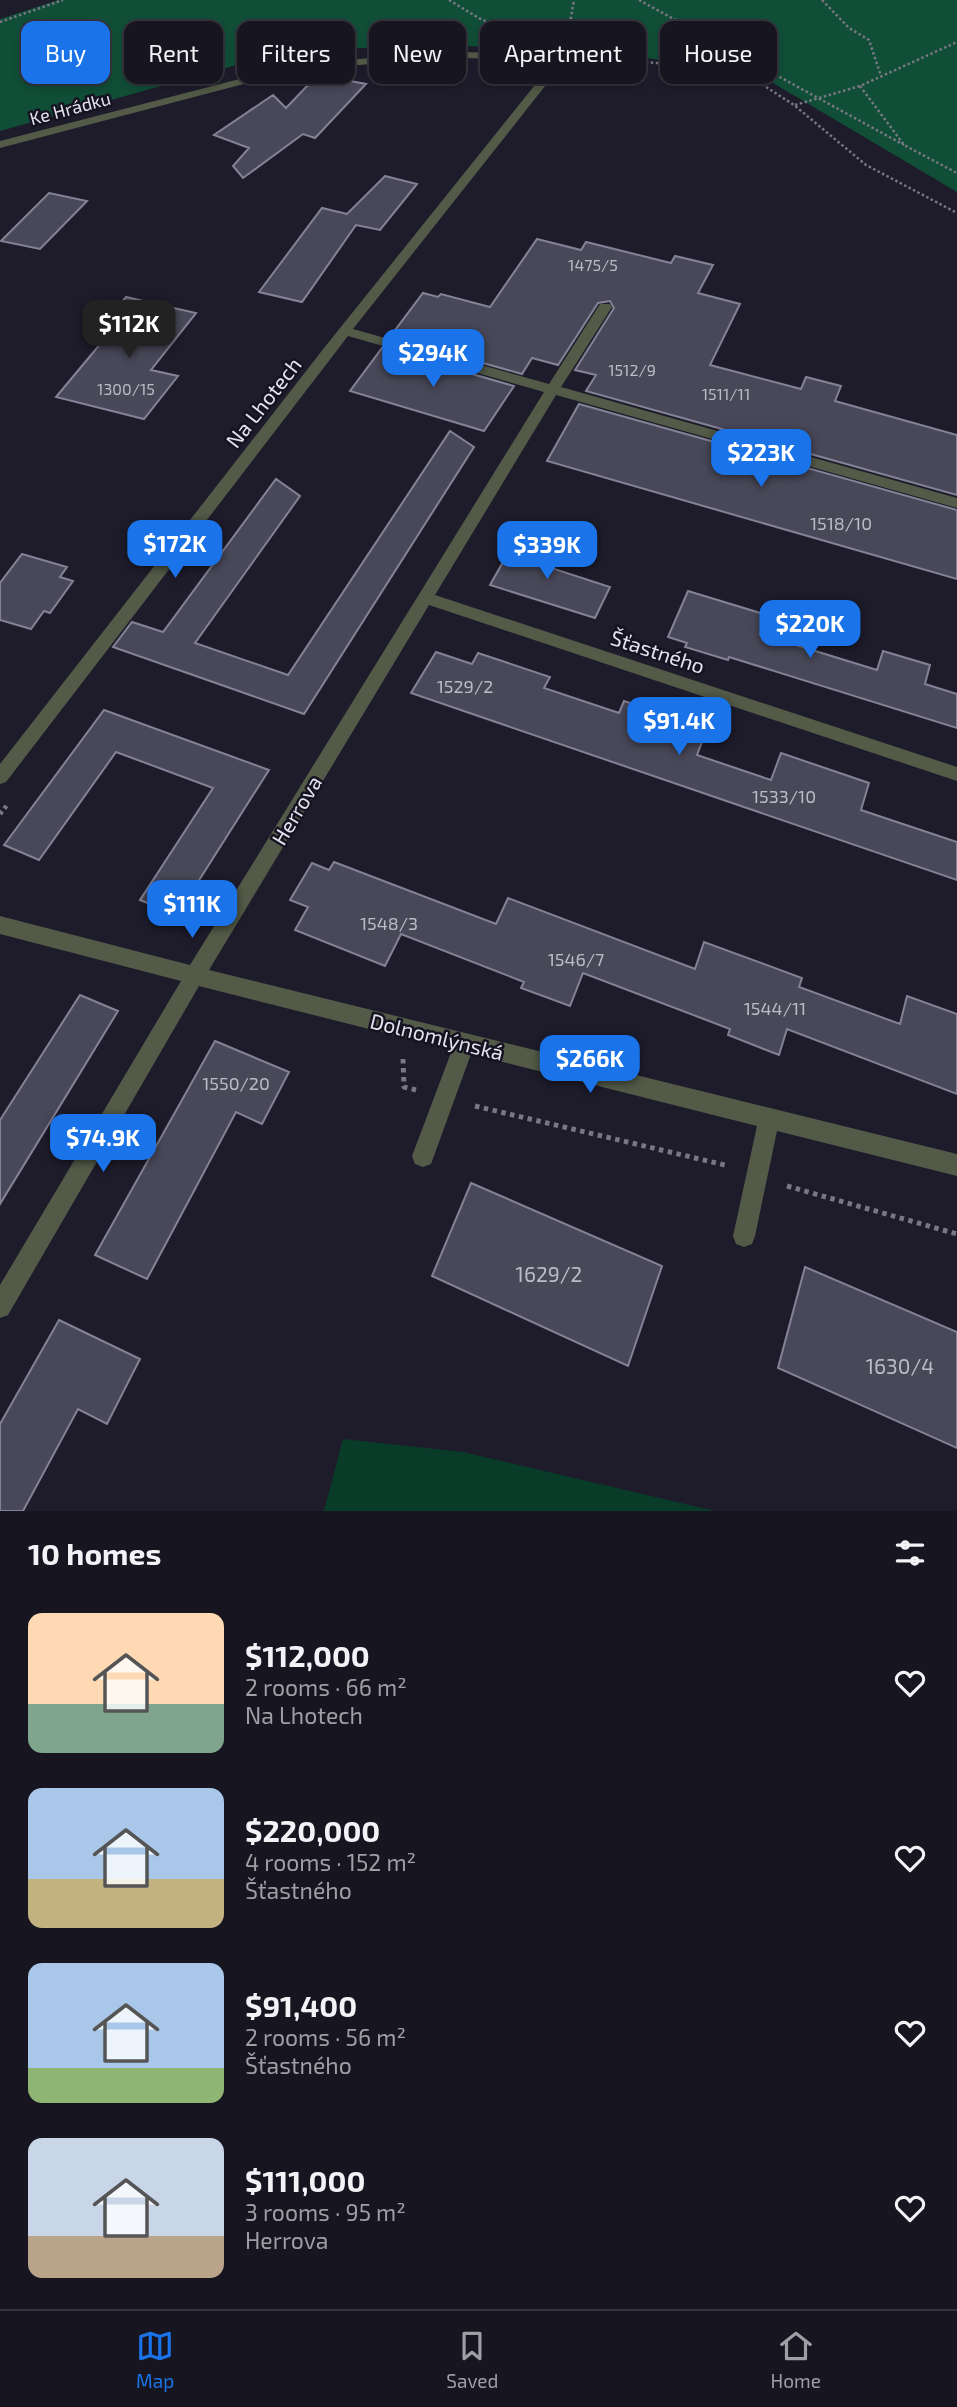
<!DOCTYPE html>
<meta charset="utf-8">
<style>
:root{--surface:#161520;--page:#23222d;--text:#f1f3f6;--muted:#9e9fa5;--line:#35343e;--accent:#1a73e8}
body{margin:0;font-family:"Exo 2",sans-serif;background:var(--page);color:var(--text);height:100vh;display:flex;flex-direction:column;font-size:26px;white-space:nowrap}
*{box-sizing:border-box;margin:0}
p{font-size:23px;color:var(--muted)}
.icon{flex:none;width:38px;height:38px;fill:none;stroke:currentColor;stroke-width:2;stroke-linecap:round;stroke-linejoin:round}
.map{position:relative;height:1511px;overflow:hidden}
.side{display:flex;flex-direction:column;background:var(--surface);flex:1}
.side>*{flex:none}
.guide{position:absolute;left:21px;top:21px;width:915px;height:63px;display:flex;gap:14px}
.price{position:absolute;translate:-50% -60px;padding:0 16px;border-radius:14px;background:var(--accent);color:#fff;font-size:23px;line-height:46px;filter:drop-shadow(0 2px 4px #0008)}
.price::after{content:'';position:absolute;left:50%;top:42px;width:21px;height:16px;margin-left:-10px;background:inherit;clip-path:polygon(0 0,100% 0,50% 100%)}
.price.current{background:#222;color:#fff}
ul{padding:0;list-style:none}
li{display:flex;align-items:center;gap:21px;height:175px;padding:0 28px}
li span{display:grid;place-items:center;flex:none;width:196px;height:140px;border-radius:14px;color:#555}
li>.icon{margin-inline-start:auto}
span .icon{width:84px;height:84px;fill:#fffc;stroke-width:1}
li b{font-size:30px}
h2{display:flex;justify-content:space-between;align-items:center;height:84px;padding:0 28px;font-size:30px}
.pill{padding:0 24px;border-radius:14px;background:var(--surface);box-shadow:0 4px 10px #0003,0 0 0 2px var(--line);font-size:24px;line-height:63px}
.pill.current{background:var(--accent);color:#fff}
.menu{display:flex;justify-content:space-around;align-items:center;height:98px;border-top:2px solid var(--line);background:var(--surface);font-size:19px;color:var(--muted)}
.menu a{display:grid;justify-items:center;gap:4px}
.menu .current{color:var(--accent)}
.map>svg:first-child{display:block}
.green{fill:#083c29}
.forest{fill:#104e37}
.building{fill:#494859;stroke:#848296;stroke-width:2}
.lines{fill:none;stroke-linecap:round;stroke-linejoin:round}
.path-far2{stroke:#787784;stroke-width:2.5;stroke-dasharray:2.5 2.5;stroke-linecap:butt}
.path-far1{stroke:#787784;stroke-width:4.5;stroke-dasharray:3.5 3.5;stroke-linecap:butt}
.path{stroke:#787784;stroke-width:5;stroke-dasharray:4.5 4.5;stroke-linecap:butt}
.minor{fill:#535a47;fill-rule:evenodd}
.labels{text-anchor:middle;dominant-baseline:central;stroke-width:5;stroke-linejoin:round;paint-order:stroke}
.far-number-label{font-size:16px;fill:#bcbcc8}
.far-street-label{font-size:18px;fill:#e3e2ed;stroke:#151321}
.number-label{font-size:18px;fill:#bcbcc8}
.street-label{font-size:21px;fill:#e3e2ed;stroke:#151321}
.near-number-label{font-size:21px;fill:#bcbcc8}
</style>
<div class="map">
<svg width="957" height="1511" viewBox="0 0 957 1511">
<rect width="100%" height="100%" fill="#1e1c2b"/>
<path class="green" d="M343,1439L463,1452L715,1511H324Z"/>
<path class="forest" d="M58,0H957V192L756,73L552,45L294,49L0,131V19Z"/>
<path class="building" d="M324,76L366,84L315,138L303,134L243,178L233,166L249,148L214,135L273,95L286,108L306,87Z
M385,176L417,184L380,230L356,225L302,302L259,292L322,208L347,214Z
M49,193L87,201L40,249L1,241Z
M537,239L581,250L586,242L671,263L675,256L713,265L698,293L740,304L710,365L801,389L806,377L841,386L835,401L957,435V495L586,391L596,375L575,370L614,308L610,301L598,303L558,365L532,358L522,374L390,337L423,293L438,297L441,294L490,307Z
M126,297L196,313L151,370L178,376L144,419L56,397L112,330L100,327Z
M382,348L514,386L484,431L350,391Z
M579,404L957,510V579L547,461Z
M450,431L474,447L304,714L113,647L132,622L163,632L276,479L300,496L195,643L288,675Z
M516,539L554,550L545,566L610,587L595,618L490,585Z
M22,554L67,567L60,577L73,581L50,613L44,611L31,629L0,620V583Z
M688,591L767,615L760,634L877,670L883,651L930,665L925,684L957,694V728L729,657L728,660L685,647L687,643L668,637Z
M436,652L472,664L478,653L550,677L544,688L619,713L624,701L707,729L697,755L771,780L781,753L869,783L861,810L957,842V880L411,693Z
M104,710L269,770L177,915L140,900L213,788L116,752L39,860L4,845Z
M334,862L496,924L508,898L695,969L704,942L802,978L799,987L900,1024L907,996L957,1014V1094L787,1029L779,1055L728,1035L730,1029L583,973L570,1006L521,988L524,982L401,934L385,966L295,930L308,907L290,900L312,863L329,870Z
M80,995L118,1011L0,1204V1120Z
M215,1041L289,1072L262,1124L236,1112L147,1279L95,1255Z
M471,1183L662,1266L628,1366L432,1276Z
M805,1267L957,1332V1448L778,1368Z
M59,1320L140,1359L107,1424L78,1409L23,1511H0V1424Z"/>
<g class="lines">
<path class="path-far2" d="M449,0L482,20L521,30
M639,0L904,145
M822,0L849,28L869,40L881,76
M0,22L63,0
M568,34L574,0
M586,57L716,68L746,74L794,105L866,165L957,213
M860,86L904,145L957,173
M795,105L860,86L957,42"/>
<path class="path-far1" d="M0,814L8,804"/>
<path class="path" d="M403,1059L404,1087L416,1090
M475,1106L729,1166
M787,1186L957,1234"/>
<path class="minor" d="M459,52L563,54L568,57L353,329L549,384L600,304H610L612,307L561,387L957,498V508L556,395L435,595L957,767V781L429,605L209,970L957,1154V1176L777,1131L755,1236L752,1244L744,1247L736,1244L733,1236L757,1126L471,1054L431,1164L423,1167L415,1164L412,1156L452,1050L199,986L8,1315L0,1318V1285L181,981L0,934V916L190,965L544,392L348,336L6,782L0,784V764L324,348L555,60L459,58L301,69L0,148V141L301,63Z"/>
</g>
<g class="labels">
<g class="far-number-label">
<text x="593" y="264">1475/5</text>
<text x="632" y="369">1512/9</text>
<text x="126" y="388">1300/15</text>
<text x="726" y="393">1511/11</text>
</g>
<g class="far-street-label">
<text transform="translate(70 108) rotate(-15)">Ke Hrádku</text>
</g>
<g class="number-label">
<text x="841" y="523">1518/10</text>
<text x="465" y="686">1529/2</text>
<text x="784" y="796">1533/10</text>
<text x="389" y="923">1548/3</text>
<text x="576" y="959">1546/7</text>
<text x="775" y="1008">1544/11</text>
<text x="236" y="1083">1550/20</text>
</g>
<g class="street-label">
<text transform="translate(263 402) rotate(-52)">Na Lhotech</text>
<text transform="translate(658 651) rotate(18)">Šťastného</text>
<text transform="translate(296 810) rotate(-59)">Herrova</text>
<text transform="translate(437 1036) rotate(14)">Dolnomlýnská</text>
</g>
<g class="near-number-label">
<text x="549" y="1273">1629/2</text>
<text x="900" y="1365">1630/4</text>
</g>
</g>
</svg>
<b class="price current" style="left:129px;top:360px">$112K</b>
<b class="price" style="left:433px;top:389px">$294K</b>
<b class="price" style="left:761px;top:489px">$223K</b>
<b class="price" style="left:175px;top:580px">$172K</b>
<b class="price" style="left:547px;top:581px">$339K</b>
<b class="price" style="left:810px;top:660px">$220K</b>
<b class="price" style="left:679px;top:757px">$91.4K</b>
<b class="price" style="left:192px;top:940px">$111K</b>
<b class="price" style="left:590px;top:1095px">$266K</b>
<b class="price" style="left:103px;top:1174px">$74.9K</b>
<div class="guide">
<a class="pill current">Buy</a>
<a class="pill">Rent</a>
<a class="pill">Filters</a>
<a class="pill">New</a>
<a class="pill">Apartment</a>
<a class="pill">House</a>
</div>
</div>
<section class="side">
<h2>10 homes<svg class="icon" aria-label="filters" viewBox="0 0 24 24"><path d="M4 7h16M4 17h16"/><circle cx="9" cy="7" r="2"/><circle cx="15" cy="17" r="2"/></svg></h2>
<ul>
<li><span style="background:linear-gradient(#ffd9b3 65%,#7fa58c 0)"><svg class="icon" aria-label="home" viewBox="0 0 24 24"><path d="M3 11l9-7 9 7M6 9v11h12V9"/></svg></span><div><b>$112,000</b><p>2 rooms · 66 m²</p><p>Na Lhotech</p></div><svg class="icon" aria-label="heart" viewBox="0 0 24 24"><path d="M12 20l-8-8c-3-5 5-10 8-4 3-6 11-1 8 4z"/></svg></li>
<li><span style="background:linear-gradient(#a9c7e8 65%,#c2b280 0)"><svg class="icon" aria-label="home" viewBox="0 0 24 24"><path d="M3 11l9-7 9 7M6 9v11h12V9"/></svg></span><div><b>$220,000</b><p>4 rooms · 152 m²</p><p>Šťastného</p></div><svg class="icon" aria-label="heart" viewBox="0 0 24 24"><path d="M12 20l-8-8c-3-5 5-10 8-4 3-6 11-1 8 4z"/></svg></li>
<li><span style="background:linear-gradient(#a9c7e8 75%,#8fb573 0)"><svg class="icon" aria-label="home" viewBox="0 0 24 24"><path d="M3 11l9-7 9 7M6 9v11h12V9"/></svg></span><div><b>$91,400</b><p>2 rooms · 56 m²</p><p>Šťastného</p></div><svg class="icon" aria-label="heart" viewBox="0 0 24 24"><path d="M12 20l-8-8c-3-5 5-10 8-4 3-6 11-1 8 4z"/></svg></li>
<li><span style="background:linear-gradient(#c9d6e8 70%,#b9a48a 0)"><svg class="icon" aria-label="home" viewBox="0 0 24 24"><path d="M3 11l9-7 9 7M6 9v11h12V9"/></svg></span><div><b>$111,000</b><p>3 rooms · 95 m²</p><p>Herrova</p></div><svg class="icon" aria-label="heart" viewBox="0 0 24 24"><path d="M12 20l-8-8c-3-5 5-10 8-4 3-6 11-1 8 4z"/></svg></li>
</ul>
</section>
<nav class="menu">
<a class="current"><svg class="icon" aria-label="map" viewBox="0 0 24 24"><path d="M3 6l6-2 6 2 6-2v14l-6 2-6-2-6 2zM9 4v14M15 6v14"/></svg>Map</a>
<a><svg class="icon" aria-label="saved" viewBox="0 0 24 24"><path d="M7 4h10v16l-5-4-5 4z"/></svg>Saved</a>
<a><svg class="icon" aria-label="home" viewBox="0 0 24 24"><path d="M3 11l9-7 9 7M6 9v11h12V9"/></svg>Home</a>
</nav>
